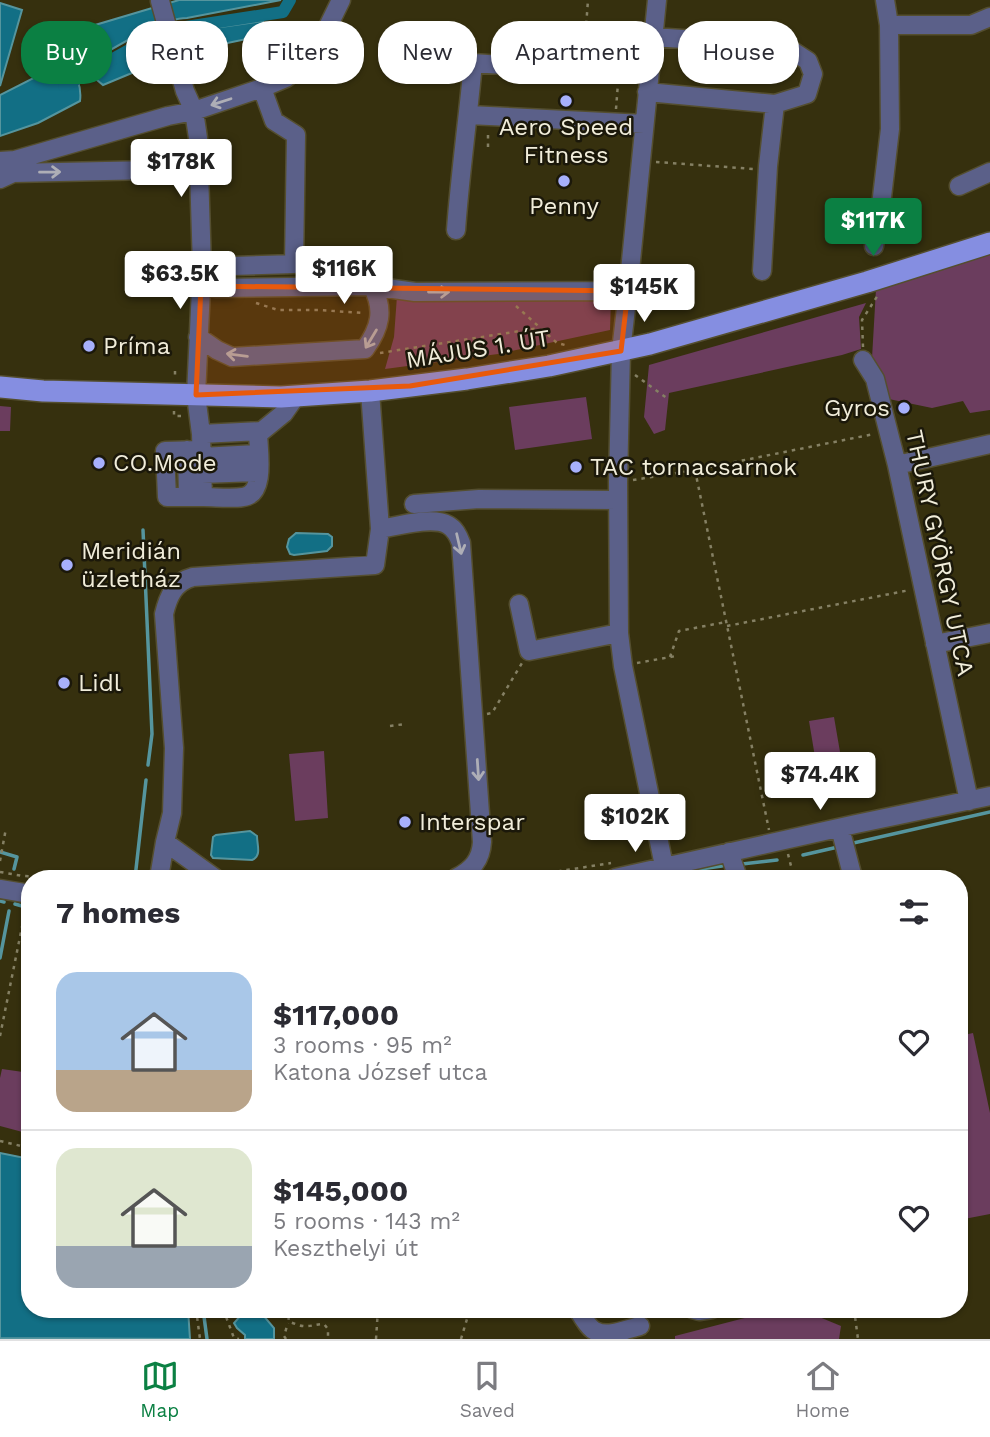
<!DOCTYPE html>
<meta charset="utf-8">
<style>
:root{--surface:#fff;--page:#f2f2f3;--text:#2b2b33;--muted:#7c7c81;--line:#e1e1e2;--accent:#0b8043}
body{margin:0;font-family:"Work Sans",sans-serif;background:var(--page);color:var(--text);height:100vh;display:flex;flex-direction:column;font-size:26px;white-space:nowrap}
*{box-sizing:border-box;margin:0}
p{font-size:23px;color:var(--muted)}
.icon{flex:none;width:38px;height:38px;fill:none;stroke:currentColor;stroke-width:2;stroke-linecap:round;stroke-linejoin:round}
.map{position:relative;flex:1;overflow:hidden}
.sheet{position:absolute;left:21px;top:870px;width:947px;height:448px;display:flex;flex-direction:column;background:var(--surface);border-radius:28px;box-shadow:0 2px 5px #0004}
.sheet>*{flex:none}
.guide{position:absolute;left:21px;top:21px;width:948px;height:63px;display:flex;gap:14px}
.price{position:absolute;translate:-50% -60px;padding:0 16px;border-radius:7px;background:#fff;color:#222;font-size:23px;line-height:46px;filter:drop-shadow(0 2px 4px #0008)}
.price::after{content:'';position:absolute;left:50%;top:42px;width:21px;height:16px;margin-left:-10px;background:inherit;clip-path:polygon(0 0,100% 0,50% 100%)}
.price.on{background:var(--accent);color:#fff}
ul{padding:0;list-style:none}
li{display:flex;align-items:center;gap:21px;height:175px;padding:0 35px}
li+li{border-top:2px solid var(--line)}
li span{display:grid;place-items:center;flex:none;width:196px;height:140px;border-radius:21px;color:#555}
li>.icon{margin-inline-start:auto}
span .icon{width:84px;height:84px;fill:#fffc;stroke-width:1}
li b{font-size:30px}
h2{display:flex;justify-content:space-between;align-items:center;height:84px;padding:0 35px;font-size:30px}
.tag{padding:0 24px;border-radius:28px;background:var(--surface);box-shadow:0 2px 5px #0004;font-size:24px;line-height:63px}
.tag.on{background:var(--accent);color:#fff}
.tabs{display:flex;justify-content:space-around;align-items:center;height:98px;border-top:2px solid var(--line);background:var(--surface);font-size:19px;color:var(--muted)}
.tabs a{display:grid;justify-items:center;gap:4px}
.tabs .on{color:var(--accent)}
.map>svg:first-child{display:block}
.green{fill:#6b3d5e}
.water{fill:#126f85;stroke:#55959e;stroke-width:2}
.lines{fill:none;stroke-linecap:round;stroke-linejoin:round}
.stream{stroke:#55959e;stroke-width:3.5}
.canal{stroke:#126f85;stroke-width:12}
.minor-casing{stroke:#544e2f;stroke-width:21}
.major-casing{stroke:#544e2f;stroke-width:24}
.path{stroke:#858064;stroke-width:2.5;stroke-dasharray:3.5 5;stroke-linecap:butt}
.minor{stroke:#5b6089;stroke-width:18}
.major{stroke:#858ee1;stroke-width:21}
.oneway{stroke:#aeaeb6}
.marked{fill:#e8590c;fill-opacity:0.2;stroke:#e8590c;stroke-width:5;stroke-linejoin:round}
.poi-dot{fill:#a7b0fc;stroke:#1b180a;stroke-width:2.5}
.labels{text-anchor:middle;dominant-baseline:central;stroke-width:5;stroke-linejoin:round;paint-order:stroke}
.poi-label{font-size:24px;fill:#f1edda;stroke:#1b180a;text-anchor:start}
.street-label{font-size:24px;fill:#f1edda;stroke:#1b180a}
</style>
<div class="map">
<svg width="990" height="1339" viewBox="0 0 990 1339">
<rect width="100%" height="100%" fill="#36300e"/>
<path class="green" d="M990,251V410L970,413L963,401L932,408L884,398L872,358L876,289Z
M397,296L611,300L610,330L498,354L385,369L394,337Z
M866,303L859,317L861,349L842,355L669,393L665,430L654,434L644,417L649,365Z
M586,397L592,439L515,450L509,407Z
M0,406L11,407L10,431H0Z
M834,717L840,752L815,757L809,721Z
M324,751L328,818L295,821L289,754Z
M973,1033L990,1113V1214L959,1220V1036Z
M2,1069L30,1073V1134L0,1126V1078Z
M779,1309H800L841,1326L839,1339H675V1336Z"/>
<path class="water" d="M179,0H281L187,18C160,18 113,49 88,63L75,31Z
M0,3L22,10L0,86Z
M263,21L261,36L180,53L103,85L91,75L150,44L179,33Z
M65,62C76,74 82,85 80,101L38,123L0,136V95Z
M296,533L328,534L332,537V546L327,551L294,555L290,554L287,547L289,539Z
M250,831L257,836C257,845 262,856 252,860L213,858L211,855L213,837L216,835Z
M0,1153L30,1159V1309H188L190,1339L0,1338Z
M242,1314L263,1315L274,1328V1339H245V1335L237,1328L234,1323Z"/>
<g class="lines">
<path class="stream" d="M143,530L152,734L148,765
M849,844L990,812
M0,852L17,857L14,869
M803,855L838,847
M742,864L777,860
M686,871L722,866
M135,878L146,780
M0,901L4,902
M15,904L22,906
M0,958L9,911
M203,1309L207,1339"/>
<path class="canal" d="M64,86L149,39L173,29L283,12L290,0"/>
<g class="minor-casing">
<path id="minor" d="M657,0L628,291L621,351L618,482L619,633L623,666L664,866
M160,1L185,91L194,111L198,138L202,267L196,395L201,434L203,497C216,497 230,499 243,497C267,494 258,449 258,432
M889,25H971L990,17
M653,37L785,46L808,61L813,74L807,94L775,104
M647,92L775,104L768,166L762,271
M469,115L644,124
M0,161L15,160L168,116L194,111L262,88L286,78L305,63L318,47L341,0
M0,179L13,173L199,169
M959,186L990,172
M456,230C460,174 468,119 473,63L559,69C572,68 577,65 584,55
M874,246L880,214L890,129L889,25L885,0
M202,267L294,264L296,135L274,121L262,88
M201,286L217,288L372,286L415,292L628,291
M198,337L217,350L232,357L365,349C380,328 385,310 372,286
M863,360L875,379L897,465L969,801
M201,434L262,431L284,413L296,396
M187,450L188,497
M201,450L165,451L167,497H203
M201,457L258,454
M897,465L990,444
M202,474L259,472
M414,504L479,499L618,500
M380,529C397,526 433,516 448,525C455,529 458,535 461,543L482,842C481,860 472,870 456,878
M519,604L529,651L619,633
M935,644L990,633
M840,828L853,878
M165,842L215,878
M729,852L738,878
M159,878L165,842L172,813L174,748L164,614C168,597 174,582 193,577L375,565L380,529L370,391
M615,878L856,824L990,796
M0,889L30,894
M577,1309C583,1316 587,1327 595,1331C608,1338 627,1329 640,1326
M692,1309L699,1311L712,1309"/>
</g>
<g class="major-casing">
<path id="major" d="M0,387L43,391L281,397L370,391L467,379L549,366L650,344L867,282L990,243"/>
</g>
<path class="path" d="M585,41L588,0
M616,109L618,83
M173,146L183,156
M488,147V130
M656,162L754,169
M256,303L278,310H318L364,313
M516,306L557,343L565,345
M863,347L862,320L878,295
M380,353L539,328
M175,371V379
M635,375L668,399
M174,411V416H186
M695,470L769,830
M633,480L695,470L874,434
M727,626L910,590
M670,657L679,631L726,622
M637,663L676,656
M487,714L492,713L522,663
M390,726L405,724
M788,854L794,878
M0,861L6,828
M0,872L23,876L62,878
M516,878L611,863
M0,1036L26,907
M0,1141L30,1148
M196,1309L200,1339
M226,1309L225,1314L234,1338L239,1339
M285,1309L288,1313L289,1322C294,1323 299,1326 303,1326C310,1327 316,1324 324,1324L328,1329V1339
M854,1309L858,1339
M286,1339L284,1336L288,1323
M376,1339L378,1309
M461,1339L470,1309"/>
<use href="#minor" class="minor"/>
<use href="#major" class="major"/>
</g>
<defs><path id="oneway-shaft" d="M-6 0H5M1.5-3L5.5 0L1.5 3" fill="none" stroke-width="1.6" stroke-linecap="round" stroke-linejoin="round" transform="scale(1.75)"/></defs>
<g class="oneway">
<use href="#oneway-shaft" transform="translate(221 102) rotate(162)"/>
<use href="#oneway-shaft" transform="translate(50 172) rotate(-1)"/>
<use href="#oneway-shaft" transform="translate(439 292)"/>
<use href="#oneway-shaft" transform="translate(371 339) rotate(121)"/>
<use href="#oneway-shaft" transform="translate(237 355) rotate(-173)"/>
<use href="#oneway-shaft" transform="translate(459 544) rotate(77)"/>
<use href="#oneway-shaft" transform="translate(478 770) rotate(86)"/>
</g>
<path class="marked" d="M201,286L628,291L621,351L410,386L196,395Z"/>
<g class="poi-dot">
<circle cx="566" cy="101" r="7"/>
<circle cx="564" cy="181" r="7"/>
<circle cx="89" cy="346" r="7"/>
<circle cx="904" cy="408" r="7"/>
<circle cx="99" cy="463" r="7"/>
<circle cx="576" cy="467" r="7"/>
<circle cx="67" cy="565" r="7"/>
<circle cx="64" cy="683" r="7"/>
<circle cx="405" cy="822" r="7"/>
</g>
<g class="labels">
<g class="poi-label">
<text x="566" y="127" text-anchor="middle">Aero Speed<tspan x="566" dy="28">Fitness</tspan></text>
<text x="564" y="206" text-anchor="middle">Penny</text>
<text x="103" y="346">Príma</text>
<text x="890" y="408" text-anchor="end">Gyros</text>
<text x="113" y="463">CO.Mode</text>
<text x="590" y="467">TAC tornacsarnok</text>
<text x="81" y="551">Meridián<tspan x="81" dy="28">üzletház</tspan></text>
<text x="78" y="683">Lidl</text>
<text x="419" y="822">Interspar</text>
</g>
<g class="street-label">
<text transform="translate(478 349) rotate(-9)">MÁJUS 1. ÚT</text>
<text transform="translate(940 553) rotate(78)">THURY GYÖRGY UTCA</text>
</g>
</g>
</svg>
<b class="price" style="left:181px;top:199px">$178K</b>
<b class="price on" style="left:873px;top:258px">$117K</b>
<b class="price" style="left:344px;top:306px">$116K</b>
<b class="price" style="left:180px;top:311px">$63.5K</b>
<b class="price" style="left:644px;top:324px">$145K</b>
<b class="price" style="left:820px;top:812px">$74.4K</b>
<b class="price" style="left:635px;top:854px">$102K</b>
<div class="guide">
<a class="tag on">Buy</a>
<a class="tag">Rent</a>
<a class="tag">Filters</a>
<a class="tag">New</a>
<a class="tag">Apartment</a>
<a class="tag">House</a>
</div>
<section class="sheet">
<h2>7 homes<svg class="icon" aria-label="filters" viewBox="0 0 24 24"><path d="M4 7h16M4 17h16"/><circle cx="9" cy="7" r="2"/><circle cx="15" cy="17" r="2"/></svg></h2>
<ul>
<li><span style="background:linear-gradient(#a9c7e8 70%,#b9a48a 0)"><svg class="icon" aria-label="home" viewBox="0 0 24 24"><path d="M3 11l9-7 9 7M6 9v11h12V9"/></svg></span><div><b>$117,000</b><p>3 rooms · 95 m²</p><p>Katona József utca</p></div><svg class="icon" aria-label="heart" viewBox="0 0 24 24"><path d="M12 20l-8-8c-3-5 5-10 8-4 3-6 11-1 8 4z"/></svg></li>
<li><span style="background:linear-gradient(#dfe7d0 70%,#9aa5b1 0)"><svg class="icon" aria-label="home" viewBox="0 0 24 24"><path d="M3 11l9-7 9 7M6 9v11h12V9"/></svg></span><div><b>$145,000</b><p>5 rooms · 143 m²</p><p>Keszthelyi út</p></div><svg class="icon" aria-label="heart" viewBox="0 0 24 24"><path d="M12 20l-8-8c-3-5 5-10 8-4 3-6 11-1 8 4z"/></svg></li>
</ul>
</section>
</div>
<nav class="tabs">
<a class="on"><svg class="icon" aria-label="map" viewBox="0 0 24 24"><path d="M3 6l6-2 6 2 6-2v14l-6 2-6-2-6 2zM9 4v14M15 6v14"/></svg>Map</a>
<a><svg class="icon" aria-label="saved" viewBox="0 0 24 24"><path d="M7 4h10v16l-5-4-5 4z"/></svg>Saved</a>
<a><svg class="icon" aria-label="home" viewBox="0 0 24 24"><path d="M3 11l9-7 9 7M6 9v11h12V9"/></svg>Home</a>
</nav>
